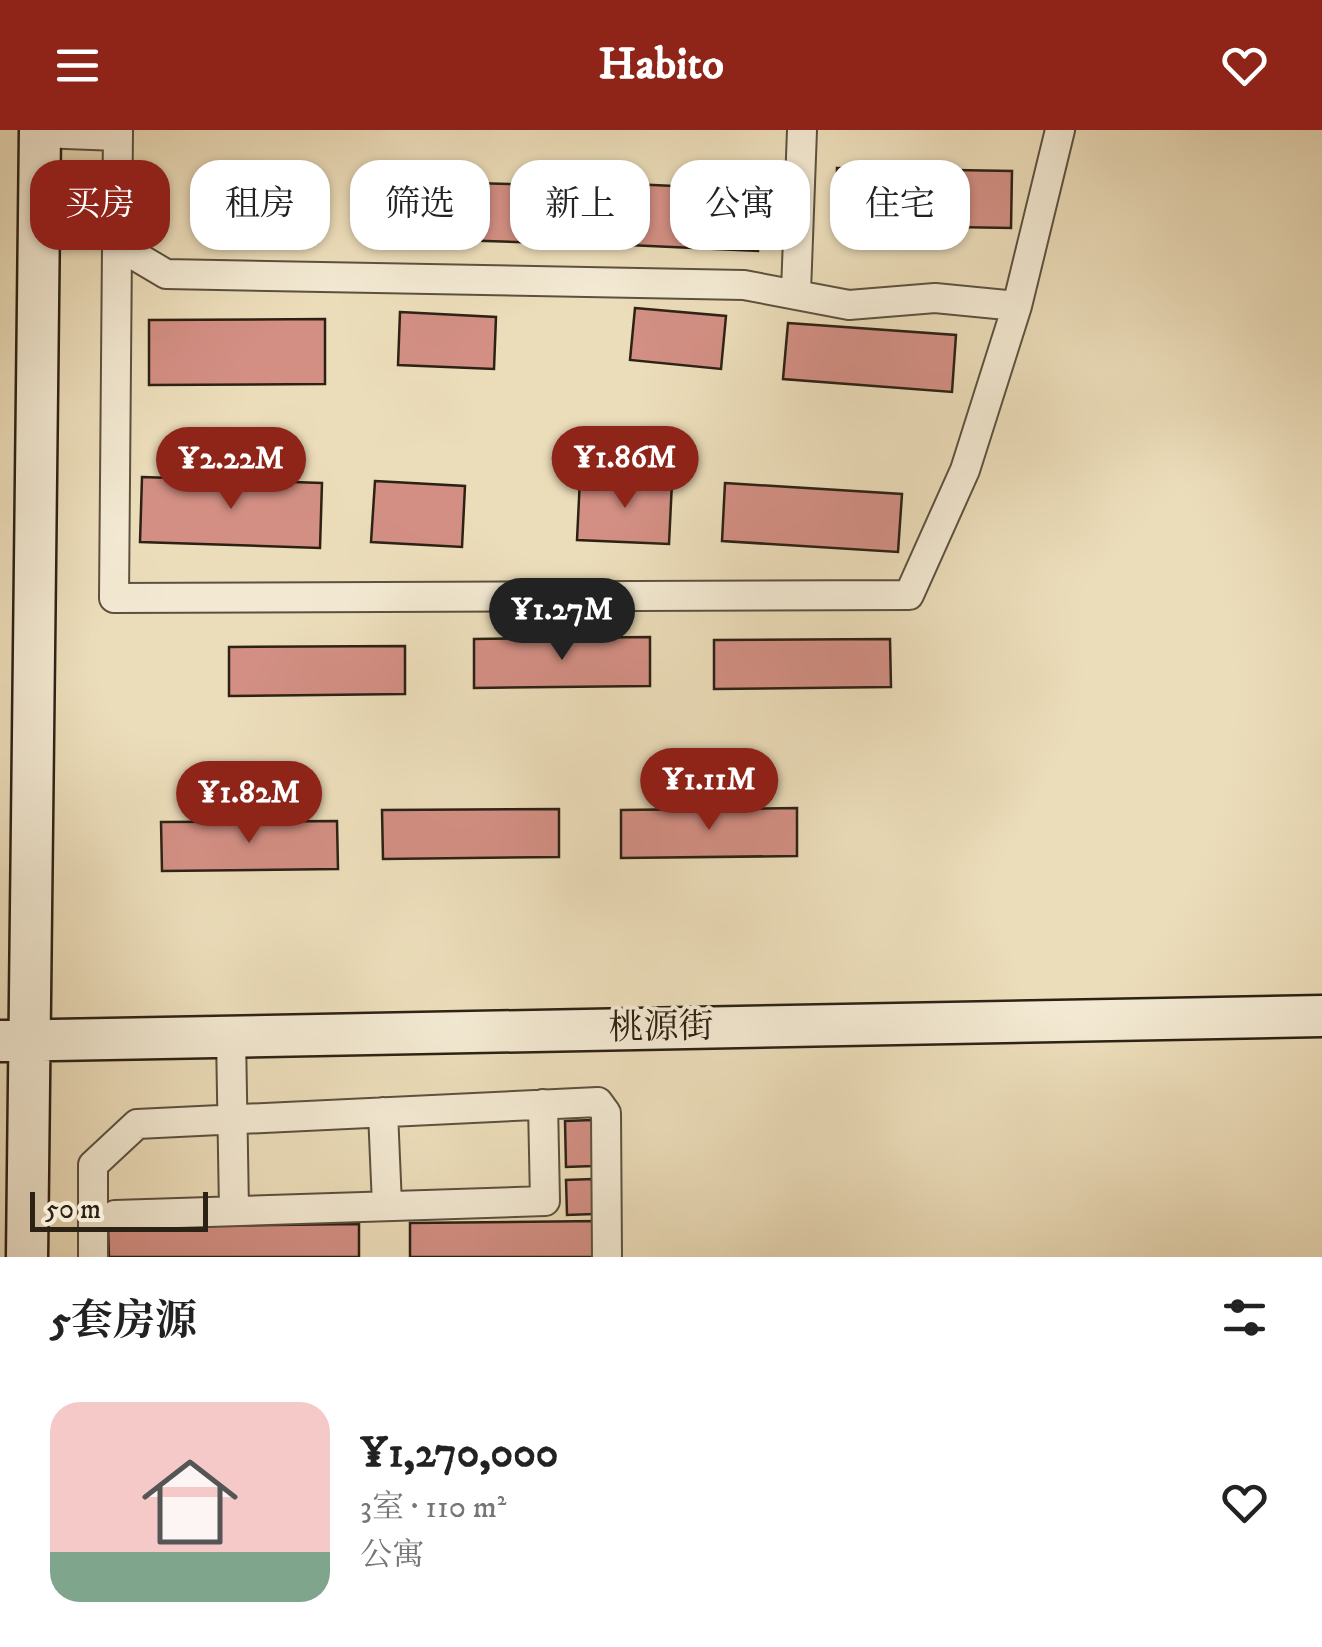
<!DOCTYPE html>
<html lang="zh">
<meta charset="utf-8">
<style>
:root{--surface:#fff;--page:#f6f6f6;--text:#222;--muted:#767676;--line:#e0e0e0;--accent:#8f2418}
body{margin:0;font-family:"IM FELL DW Pica","Noto Serif SC",serif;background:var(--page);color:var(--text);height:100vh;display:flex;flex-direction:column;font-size:38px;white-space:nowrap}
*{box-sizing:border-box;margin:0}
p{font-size:32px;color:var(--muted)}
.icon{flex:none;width:55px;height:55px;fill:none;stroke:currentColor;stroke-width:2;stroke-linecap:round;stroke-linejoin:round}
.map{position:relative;height:1127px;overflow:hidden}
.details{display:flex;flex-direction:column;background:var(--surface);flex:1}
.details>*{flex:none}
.guide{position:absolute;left:30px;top:30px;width:1262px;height:90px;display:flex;gap:20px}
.scale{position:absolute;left:30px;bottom:25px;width:178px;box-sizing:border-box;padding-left:10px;border:5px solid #2c2214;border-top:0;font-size:28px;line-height:35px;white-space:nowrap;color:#2c2214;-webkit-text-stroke:8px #f3e9d2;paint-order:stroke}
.price{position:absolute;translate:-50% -85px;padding:0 22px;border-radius:35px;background:var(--accent);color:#fff;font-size:32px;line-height:65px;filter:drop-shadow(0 2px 5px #0008)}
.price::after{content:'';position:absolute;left:50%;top:60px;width:30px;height:22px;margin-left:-15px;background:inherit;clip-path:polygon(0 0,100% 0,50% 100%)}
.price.on{background:#222;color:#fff}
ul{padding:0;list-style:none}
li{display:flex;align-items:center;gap:30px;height:250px;padding:0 50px}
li+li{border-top:2px solid var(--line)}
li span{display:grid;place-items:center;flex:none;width:280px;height:200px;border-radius:30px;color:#555}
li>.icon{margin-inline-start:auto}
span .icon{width:120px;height:120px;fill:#fffc;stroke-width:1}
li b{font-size:42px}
h2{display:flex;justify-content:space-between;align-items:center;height:120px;padding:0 50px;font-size:42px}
.chip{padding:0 35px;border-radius:30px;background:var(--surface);box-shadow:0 2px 8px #0004;font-size:35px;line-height:90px}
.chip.on{background:var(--accent);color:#fff}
header{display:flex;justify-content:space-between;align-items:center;height:130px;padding:0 50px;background:var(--accent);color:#fff;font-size:45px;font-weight:700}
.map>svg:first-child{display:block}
.building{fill:#d38f84;stroke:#2c2214;stroke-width:2.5}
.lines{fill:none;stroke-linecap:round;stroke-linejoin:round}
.street-casing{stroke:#5c513e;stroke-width:32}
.secondary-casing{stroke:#2c2214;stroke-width:45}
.street{stroke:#f3e9d2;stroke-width:28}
.secondary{stroke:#f3e9d2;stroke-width:40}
.labels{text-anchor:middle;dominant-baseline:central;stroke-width:8;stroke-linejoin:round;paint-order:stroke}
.street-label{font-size:35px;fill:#2c2214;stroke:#f3e9d2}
</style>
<header><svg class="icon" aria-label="menu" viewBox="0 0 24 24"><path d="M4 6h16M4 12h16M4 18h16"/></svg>Habito<svg class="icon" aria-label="heart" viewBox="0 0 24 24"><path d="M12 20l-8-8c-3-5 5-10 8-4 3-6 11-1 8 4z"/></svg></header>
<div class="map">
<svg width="1322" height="1127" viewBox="0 0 1322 1127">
<rect width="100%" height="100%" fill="#ecddba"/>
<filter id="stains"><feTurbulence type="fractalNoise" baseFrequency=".002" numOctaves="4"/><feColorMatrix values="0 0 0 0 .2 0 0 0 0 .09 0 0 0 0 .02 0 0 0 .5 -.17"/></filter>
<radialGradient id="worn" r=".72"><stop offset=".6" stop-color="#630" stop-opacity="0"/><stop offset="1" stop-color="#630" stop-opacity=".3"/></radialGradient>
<path class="building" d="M837,38L1012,41L1011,98L836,95Z
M214,48L318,50L317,113L213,111Z
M392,51L547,55L545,113L391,108Z
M610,53L760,60L758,121L607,114Z
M635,178L726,186L721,239L630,230Z
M400,182L496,187L494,239L398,235Z
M325,189V254L149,255V190Z
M788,193L956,205L952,262L783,249Z
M142,347L322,353L320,418L140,412Z
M580,348L672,352L669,414L577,410Z
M375,351L465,356L462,417L371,412Z
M725,353L902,364L898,422L722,411Z
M650,507V556L474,558V509Z
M890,509L891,557L714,559V510Z
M405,516V564L229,566V517Z
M797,678V726L621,728V680Z
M559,679V727L383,729L382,680Z
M337,691L338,739L162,741L161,692Z
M592,990L593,1036L566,1037L565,991Z
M592,1049L593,1084L567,1085L566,1050Z
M599,1091L600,1127H410V1093Z
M359,1094V1127H109L108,1097Z"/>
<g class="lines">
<g class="street-casing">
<path id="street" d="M118,0L114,468L909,465L965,340L1017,176L1060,0
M40,3L118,6
M117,115L166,144L744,155L849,175L935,168L1017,176
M796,162L802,0
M231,906L234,1080
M383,982L387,1075
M115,1085L545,1071L543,974
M93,1127V1035L137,994L598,972L606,983L607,1127"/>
</g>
<g class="secondary-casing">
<path id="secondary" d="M0,911L1322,886
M27,1127L40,0"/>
</g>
<use href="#street" class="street"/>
<use href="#secondary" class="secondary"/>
</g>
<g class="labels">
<g class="street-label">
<text transform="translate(661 898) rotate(-1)">桃源街</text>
</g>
</g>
<rect width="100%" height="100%" filter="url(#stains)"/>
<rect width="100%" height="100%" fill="url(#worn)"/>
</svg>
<div class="scale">50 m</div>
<b class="price" style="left:625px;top:381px">¥1.86M</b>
<b class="price" style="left:231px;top:382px">¥2.22M</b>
<b class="price on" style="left:562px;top:533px">¥1.27M</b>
<b class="price" style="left:709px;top:703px">¥1.11M</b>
<b class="price" style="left:249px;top:716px">¥1.82M</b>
<div class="guide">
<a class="chip on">买房</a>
<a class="chip">租房</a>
<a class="chip">筛选</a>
<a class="chip">新上</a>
<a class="chip">公寓</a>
<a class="chip">住宅</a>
</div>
</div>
<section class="details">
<h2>5套房源<svg class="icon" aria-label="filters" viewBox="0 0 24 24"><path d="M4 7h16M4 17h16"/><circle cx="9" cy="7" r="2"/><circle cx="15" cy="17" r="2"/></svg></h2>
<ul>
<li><span style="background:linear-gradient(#f6c9c9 75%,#7fa58c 0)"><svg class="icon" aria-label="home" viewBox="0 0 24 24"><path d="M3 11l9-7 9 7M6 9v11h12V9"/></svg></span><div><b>¥1,270,000</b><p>3室 · 110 m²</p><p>公寓</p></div><svg class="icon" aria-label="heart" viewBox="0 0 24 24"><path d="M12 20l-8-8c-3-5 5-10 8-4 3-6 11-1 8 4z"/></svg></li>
</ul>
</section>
